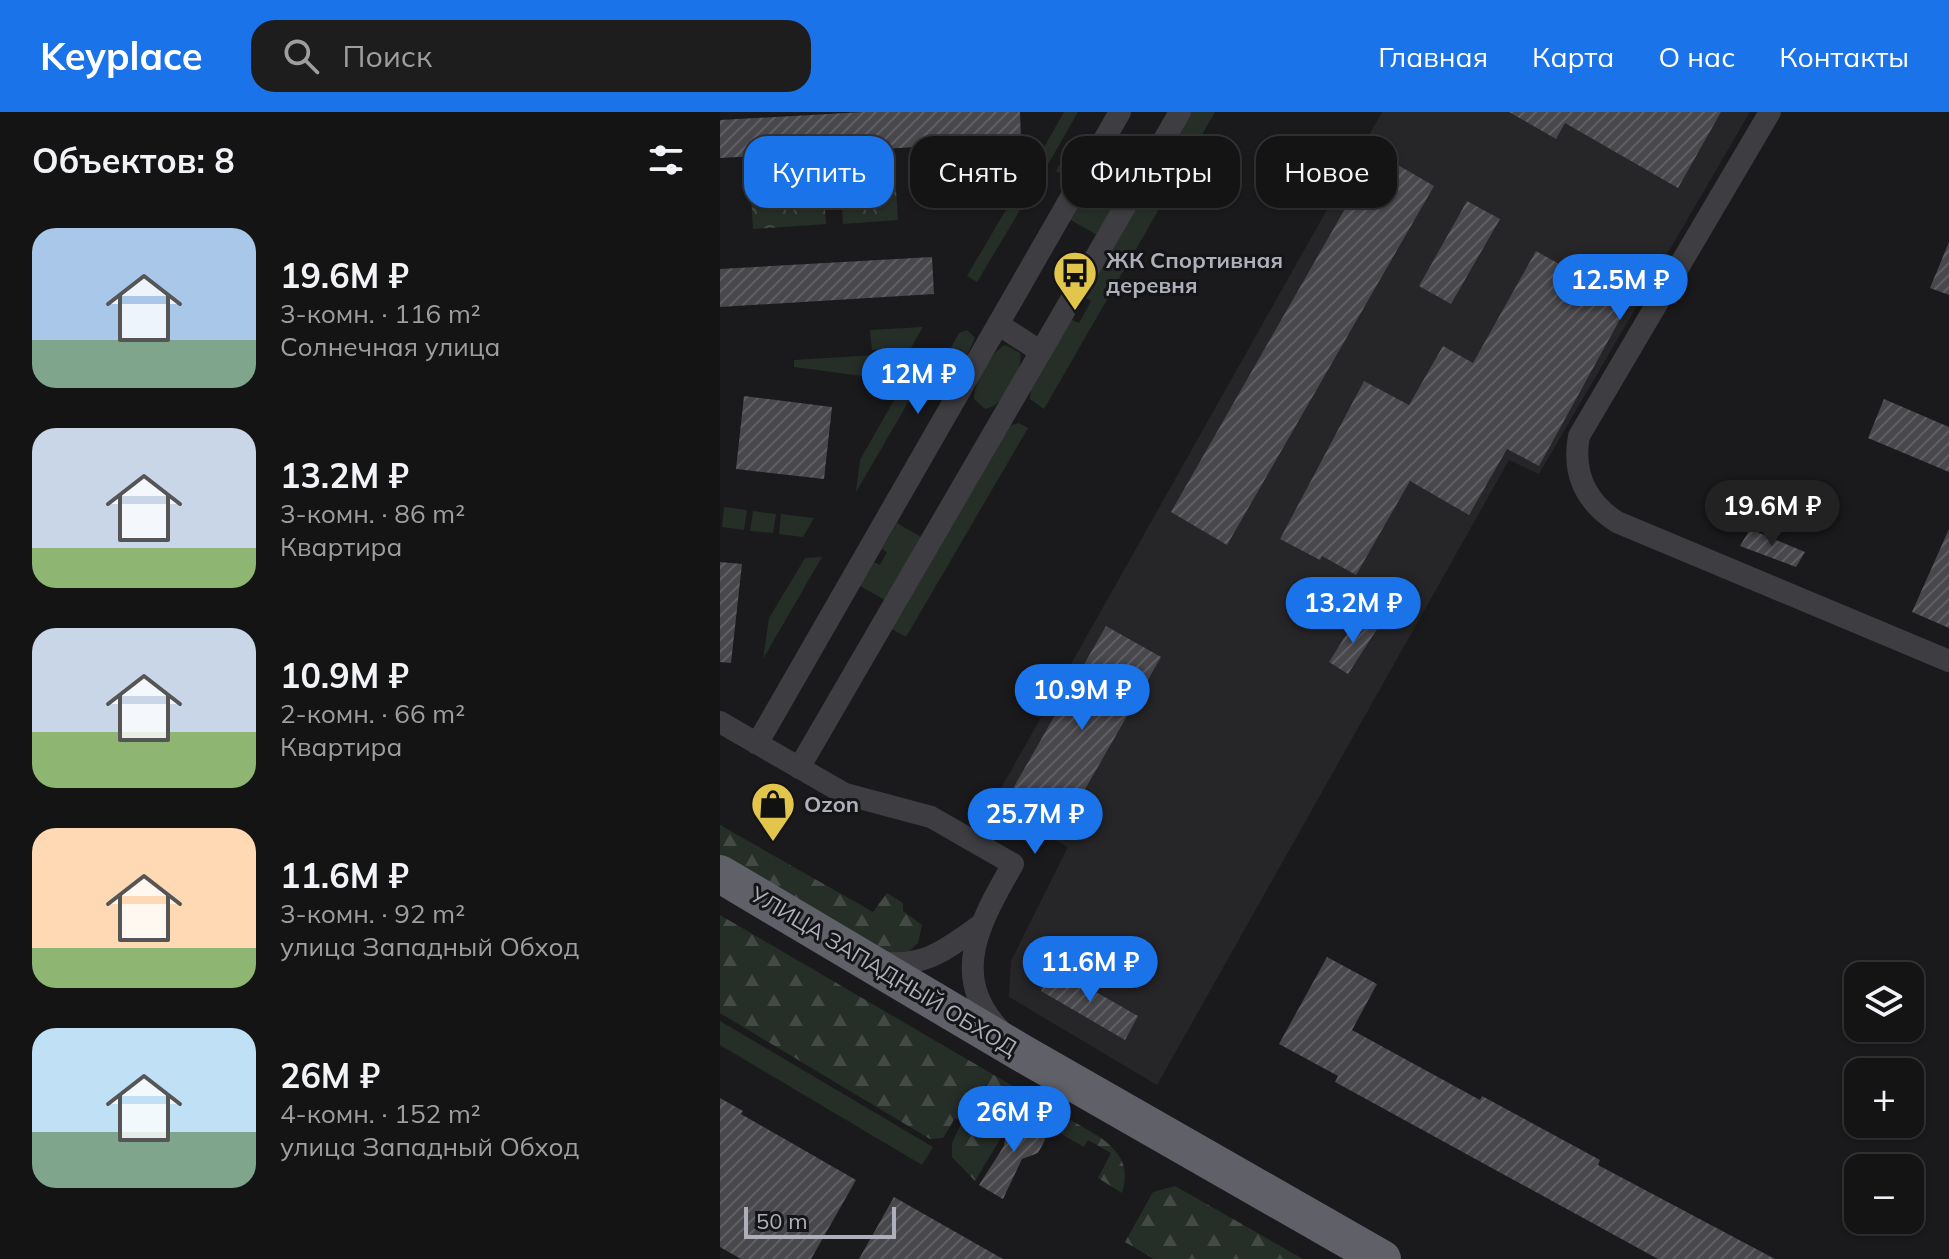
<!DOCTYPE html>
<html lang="ru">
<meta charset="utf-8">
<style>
:root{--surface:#141415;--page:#1d1d1e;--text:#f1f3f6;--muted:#9d9ea0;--line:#333334;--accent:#1a73e8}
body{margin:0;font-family:Mulish,sans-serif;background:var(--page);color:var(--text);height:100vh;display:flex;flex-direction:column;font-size:30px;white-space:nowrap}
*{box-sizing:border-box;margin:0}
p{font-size:26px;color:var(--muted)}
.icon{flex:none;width:44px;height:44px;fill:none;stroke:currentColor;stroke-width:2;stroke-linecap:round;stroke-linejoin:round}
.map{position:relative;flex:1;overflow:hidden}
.details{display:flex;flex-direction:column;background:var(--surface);width:720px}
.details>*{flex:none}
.top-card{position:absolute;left:24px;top:24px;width:760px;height:72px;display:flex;gap:16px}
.controls{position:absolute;left:1124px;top:850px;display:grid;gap:16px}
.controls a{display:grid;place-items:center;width:80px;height:80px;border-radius:16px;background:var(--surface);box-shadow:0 2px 6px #0004,0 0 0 2px var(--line);font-size:40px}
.scale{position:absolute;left:24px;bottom:20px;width:152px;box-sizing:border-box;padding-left:8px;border:4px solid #adb0ba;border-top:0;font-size:22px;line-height:28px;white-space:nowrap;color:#adb0ba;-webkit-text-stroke:6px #151517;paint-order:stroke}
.price{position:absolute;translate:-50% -68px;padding:0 18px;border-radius:28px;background:var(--accent);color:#fff;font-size:26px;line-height:52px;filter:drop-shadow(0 2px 4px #0008)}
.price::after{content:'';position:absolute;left:50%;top:48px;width:24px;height:18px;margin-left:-12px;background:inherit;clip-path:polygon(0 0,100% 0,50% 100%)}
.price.on{background:#222;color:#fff}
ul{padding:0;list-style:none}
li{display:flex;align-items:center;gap:24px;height:200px;padding:0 32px}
li span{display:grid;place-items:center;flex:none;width:224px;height:160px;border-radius:24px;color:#555}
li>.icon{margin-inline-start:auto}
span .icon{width:96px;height:96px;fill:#fffc;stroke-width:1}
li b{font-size:34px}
h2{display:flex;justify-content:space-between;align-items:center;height:96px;padding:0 32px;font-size:34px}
.pill{padding:0 28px;border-radius:24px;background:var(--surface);box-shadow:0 2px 6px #0004,0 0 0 2px var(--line);font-size:28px;line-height:72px}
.pill.on{background:var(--accent);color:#fff}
header{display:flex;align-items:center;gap:48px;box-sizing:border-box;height:112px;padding:0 40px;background:var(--accent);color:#fff}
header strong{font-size:38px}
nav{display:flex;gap:44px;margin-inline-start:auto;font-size:28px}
.search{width:560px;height:72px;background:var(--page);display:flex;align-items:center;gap:20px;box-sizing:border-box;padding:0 28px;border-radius:24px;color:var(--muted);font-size:30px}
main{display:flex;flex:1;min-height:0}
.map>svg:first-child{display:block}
.built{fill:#262629}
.grass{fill:#262e28}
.forest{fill:url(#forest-firs)}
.park{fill:url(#park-crowns)}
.building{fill:url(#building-hatch)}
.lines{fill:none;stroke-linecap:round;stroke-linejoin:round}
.minor{stroke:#3d3d42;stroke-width:22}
.trunk{stroke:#606068;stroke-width:38}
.labels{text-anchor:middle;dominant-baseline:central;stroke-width:6;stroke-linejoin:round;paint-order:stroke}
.poi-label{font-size:22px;font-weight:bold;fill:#adb0ba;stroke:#151517;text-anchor:start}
.street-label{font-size:22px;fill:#adb0ba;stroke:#151517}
</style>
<header>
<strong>Keyplace</strong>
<div class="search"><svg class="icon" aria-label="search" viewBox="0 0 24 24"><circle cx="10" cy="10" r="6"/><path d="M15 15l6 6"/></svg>Поиск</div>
<nav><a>Главная</a><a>Карта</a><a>О нас</a><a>Контакты</a></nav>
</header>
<main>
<section class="details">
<h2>Объектов: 8<svg class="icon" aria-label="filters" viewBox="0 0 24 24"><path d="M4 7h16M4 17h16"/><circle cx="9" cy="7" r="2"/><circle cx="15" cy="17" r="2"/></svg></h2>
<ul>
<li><span style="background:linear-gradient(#a9c7e8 70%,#7fa58c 0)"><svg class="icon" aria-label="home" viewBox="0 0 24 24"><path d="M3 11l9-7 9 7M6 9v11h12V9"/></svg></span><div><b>19.6M ₽</b><p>3-комн. · 116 m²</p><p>Солнечная улица</p></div></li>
<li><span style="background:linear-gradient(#c9d6e8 75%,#8fb573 0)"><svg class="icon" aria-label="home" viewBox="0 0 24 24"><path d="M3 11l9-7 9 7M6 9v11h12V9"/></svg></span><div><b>13.2M ₽</b><p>3-комн. · 86 m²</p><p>Квартира</p></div></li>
<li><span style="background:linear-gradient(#c9d6e8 65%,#8fb573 0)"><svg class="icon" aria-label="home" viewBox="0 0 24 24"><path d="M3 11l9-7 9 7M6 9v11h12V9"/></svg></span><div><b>10.9M ₽</b><p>2-комн. · 66 m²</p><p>Квартира</p></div></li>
<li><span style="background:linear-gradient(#ffd9b3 75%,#8fb573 0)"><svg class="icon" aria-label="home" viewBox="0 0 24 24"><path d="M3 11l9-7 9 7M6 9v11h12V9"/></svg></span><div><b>11.6M ₽</b><p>3-комн. · 92 m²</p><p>улица Западный Обход</p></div></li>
<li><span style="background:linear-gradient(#bfe0f5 65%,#7fa58c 0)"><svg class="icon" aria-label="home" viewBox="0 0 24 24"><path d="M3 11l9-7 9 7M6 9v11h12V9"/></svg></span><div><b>26M ₽</b><p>4-комн. · 152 m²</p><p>улица Западный Обход</p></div></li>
</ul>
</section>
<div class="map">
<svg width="1229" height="1147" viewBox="0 0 1229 1147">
<defs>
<pattern id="forest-firs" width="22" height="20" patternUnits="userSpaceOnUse" patternTransform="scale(2)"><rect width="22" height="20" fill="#262e28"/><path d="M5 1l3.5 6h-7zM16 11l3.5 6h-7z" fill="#434a45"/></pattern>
<pattern id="park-crowns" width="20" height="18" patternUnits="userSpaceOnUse" patternTransform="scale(2)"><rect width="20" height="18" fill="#262e28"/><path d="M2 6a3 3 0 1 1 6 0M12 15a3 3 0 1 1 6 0" fill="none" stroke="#434a45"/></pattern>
<pattern id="building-hatch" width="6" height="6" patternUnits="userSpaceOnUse" patternTransform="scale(2)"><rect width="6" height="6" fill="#47474c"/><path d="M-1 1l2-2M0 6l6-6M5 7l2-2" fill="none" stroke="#5f5f64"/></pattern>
</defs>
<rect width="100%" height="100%" fill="#1a1a1c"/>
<path class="built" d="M662,0H1030L819,362L789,348L437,973L289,885L291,849L348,735L271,694Z"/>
<path class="grass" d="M344,0H358L327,54L311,58Z
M470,0H495L324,297L310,287L311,277L350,207L359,211L371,189L364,185Z
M354,28L368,36L350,67L336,59Z
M384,46L412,61L377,123L349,107Z
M304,67L315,73L257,170L247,164Z
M203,215L191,236L152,238L150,218Z
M247,218L255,226L246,246L239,242L232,255L223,250L239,221Z
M285,233L300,241C305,257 282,296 265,297L254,287C254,271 271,240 285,233Z
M188,241L173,268L74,255V248Z
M199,244L211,251L136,380L140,348Z
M299,311L308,316L186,525L168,515L284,316Z
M4,395L27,398L24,418L2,415Z
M33,399L56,402L53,421L30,419Z
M61,402L94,406L83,425L59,422Z
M177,411L201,425L165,488L140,474L154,450L160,453L167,440L162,437Z
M102,445L43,547L49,506L85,446Z
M0,909L213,1035L202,1053L0,933Z"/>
<path class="forest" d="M0,713L153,800L167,781L183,791V799L202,813L198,831L186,842L150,839L0,752Z
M0,803L380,1025C401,1041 410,1055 402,1081L378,1066L391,1041L368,1028L364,1035L298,997L255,1069L232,1045V1031L242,1010L235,1006L223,1026L210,1027L0,901Z
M455,1074L583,1147H434L405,1130L433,1080Z"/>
<path class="park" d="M176,76L178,108L123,112L121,79Z
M104,80L106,112L33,117L31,84Z"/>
<path class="building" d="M143,0H300L301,29L0,46V8Z
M789,0H1001L958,76L845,11L836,27Z
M657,41L714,74L507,433L451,400Z
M747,89L780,107L731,192L699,174Z
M1229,130V183L1210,176Z
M816,139L909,191L819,354L787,337L749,403L690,369L636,463L602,444L600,448L560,427L644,269L689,293L723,234L753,251Z
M212,145L214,182L0,195V157Z
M24,284L112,295L104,367L16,357Z
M1164,287L1229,315V360L1148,326Z
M1030,417L1085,440L1076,455L1020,434Z
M1229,417V516L1192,500Z
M0,450L22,452L11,551L0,550Z
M638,504L657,517L628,562L609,550Z
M386,514L441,545L337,726L283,694Z
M607,845L657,872L632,918L760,988L762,984L880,1048L878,1053L1055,1147H938L615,970L618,964L559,932Z
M334,856L418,904L405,928L321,879Z
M0,986L23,999L21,1002L136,1068L91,1147H21L0,1135Z
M305,1003L322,1014L325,1028L318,1041L302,1047L283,1087L259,1073L284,1034L287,1012Z
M174,1085L283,1147H139Z"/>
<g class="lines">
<path class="minor" d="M1050,0L859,324C852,362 866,390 897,410L1229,549
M278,212L321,240
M0,610L125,682L211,705L293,752C262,807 227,863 280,918
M37,632L400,0
M79,656L460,0
M159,850C204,856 224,839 259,814"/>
<path class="trunk" d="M0,762L300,940L662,1147"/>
</g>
<defs>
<g id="bus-pin" transform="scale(2.3)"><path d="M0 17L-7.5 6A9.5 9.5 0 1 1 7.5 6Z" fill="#e2c54b" stroke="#151517"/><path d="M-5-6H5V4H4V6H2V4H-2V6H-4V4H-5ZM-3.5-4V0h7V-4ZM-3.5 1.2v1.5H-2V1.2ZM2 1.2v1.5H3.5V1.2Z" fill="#111"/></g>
<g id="shop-pin" transform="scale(2.3)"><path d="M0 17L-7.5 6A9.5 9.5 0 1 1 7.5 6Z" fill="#e2c54b" stroke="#151517"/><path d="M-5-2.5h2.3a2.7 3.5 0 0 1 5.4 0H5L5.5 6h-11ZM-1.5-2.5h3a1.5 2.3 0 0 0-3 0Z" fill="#111"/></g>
</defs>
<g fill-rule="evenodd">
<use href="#bus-pin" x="355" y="161"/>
<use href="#shop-pin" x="53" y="692"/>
</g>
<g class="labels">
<g class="poi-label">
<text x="386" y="148">ЖК Спортивная<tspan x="386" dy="25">деревня</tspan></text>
<text x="84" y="692">Ozon</text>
</g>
<g class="street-label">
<text transform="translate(164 859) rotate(31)">УЛИЦА ЗАПАДНЫЙ ОБХОД</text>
</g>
</g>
</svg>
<div class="controls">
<a><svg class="icon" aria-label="layers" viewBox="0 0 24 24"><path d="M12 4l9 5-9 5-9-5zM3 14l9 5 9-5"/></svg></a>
<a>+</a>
<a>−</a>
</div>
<div class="scale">50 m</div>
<b class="price" style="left:900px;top:210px">12.5M ₽</b>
<b class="price" style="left:198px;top:304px">12M ₽</b>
<b class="price on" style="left:1052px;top:436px">19.6M ₽</b>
<b class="price" style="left:633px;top:533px">13.2M ₽</b>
<b class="price" style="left:362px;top:620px">10.9M ₽</b>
<b class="price" style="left:315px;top:744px">25.7M ₽</b>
<b class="price" style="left:370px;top:892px">11.6M ₽</b>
<b class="price" style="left:294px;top:1042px">26M ₽</b>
<div class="top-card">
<a class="pill on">Купить</a>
<a class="pill">Снять</a>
<a class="pill">Фильтры</a>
<a class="pill">Новое</a>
</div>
</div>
</main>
